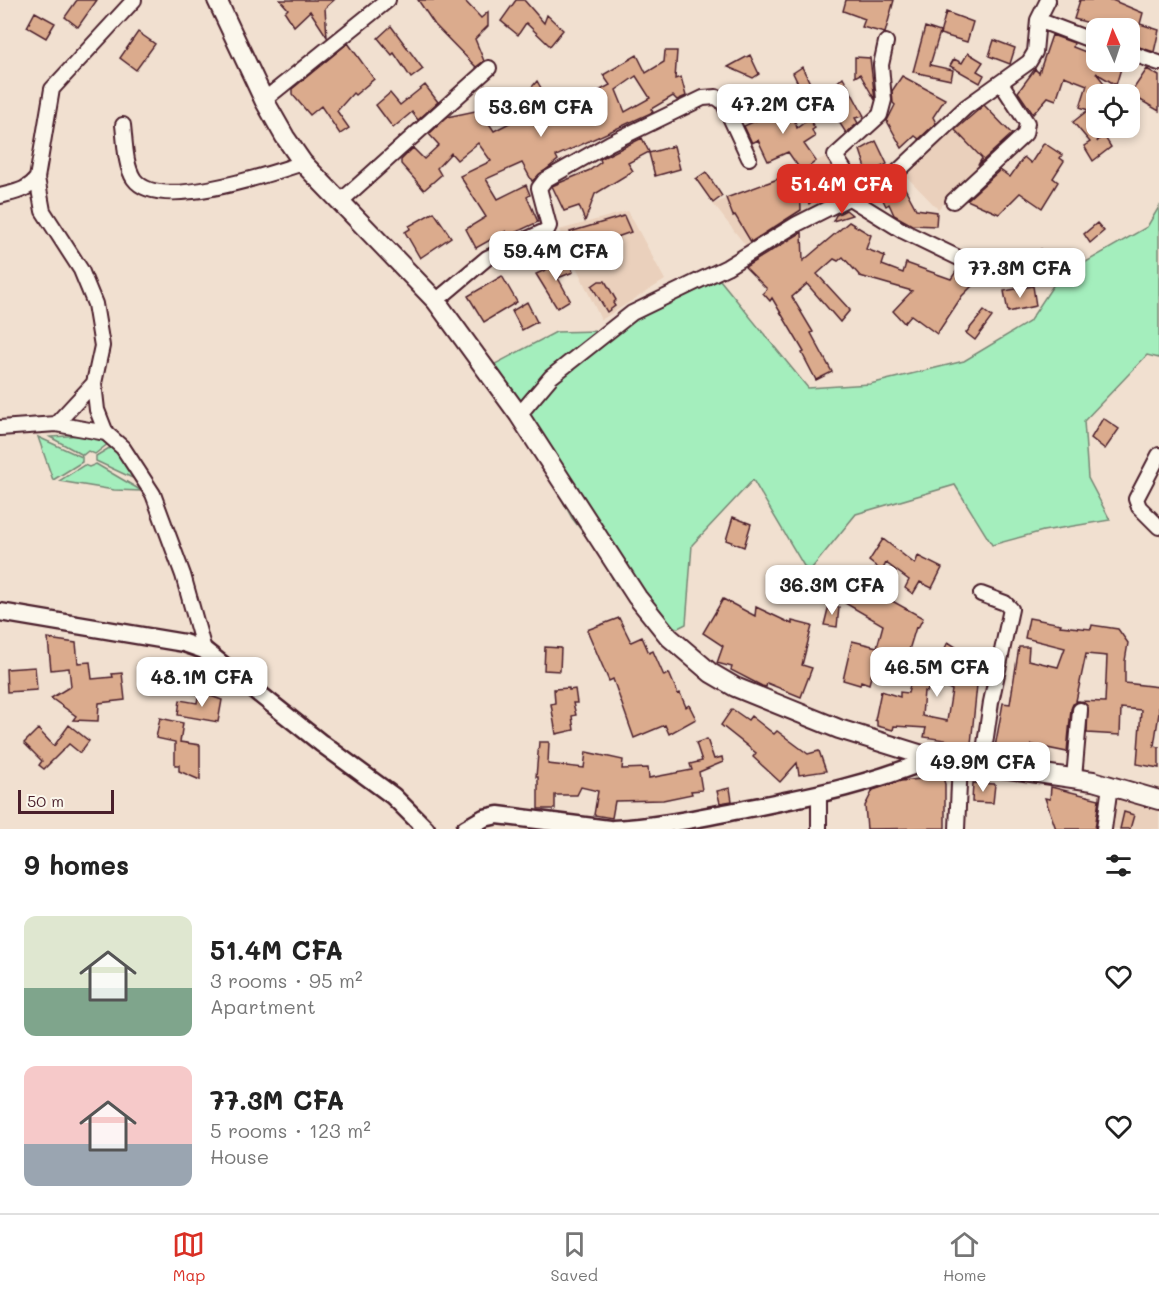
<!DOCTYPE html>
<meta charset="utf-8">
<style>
:root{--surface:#fff;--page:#f2f2f2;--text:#222;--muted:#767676;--line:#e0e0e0;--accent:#d93025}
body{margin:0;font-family:Mali,sans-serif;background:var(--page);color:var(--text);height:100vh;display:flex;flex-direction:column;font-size:22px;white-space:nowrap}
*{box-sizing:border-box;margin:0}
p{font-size:20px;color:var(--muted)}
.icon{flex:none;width:33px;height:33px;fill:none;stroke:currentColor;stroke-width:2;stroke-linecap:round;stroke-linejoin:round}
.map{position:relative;height:829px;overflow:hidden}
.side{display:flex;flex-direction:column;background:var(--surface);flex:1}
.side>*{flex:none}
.needle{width:39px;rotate:357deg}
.controls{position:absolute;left:1086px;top:18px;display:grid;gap:12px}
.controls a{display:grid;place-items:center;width:54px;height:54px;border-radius:12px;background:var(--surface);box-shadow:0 3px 9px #0003;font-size:30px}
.scale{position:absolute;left:18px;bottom:15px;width:96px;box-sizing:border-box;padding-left:6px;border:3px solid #4a1f2b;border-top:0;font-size:16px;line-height:21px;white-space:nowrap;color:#4a1f2b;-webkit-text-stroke:4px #fbf7ec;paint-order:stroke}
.price{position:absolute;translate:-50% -51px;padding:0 14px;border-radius:12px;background:#fff;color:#222;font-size:20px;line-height:39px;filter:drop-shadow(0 2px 3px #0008)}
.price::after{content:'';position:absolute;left:50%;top:36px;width:18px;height:14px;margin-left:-9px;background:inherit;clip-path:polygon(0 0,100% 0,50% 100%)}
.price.selected{background:var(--accent);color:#fff}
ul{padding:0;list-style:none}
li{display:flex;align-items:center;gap:18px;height:150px;padding:0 24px}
li span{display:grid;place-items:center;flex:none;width:168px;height:120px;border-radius:12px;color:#555}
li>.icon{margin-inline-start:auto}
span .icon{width:72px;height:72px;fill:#fffc;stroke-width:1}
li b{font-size:26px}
h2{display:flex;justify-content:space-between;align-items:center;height:72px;padding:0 24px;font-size:26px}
.tab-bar{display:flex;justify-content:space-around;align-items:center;height:84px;border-top:2px solid var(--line);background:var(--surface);font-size:16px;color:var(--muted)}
.tab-bar a{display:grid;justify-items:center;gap:3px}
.tab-bar .selected{color:var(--accent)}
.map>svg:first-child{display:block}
.built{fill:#ead0bc}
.green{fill:#a4eebd;stroke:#778674;stroke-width:1.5}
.building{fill:#dbab8d;stroke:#4a1f2b;stroke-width:1.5;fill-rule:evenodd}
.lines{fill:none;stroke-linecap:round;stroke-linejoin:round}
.minor-casing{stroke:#4a1f2b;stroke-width:18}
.tertiary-casing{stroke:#4a1f2b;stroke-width:21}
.secondary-casing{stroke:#4a1f2b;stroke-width:22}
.minor{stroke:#fbf7ec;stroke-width:14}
.tertiary{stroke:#fbf7ec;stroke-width:16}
.secondary{stroke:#fbf7ec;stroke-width:18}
</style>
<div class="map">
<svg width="1159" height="829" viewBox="0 0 1159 829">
<rect width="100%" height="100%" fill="#f1e0d0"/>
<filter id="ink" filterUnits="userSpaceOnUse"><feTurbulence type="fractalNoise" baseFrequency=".0167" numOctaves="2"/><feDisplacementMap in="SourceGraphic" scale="12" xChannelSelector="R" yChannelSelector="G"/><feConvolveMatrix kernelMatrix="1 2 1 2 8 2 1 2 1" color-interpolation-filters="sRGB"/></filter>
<g filter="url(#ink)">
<path class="built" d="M963,112L1002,150L938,209L905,175Z
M830,155L856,188L752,244L746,246L713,204Z
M628,211L665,280L601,320L559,230Z
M1113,795L1159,806V829H1106Z"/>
<path class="green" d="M1159,207V358L1147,355L1084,421L1088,478L1110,520L1043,531L992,545L955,485L856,514L808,573L753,480L692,545L686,624L678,628L669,626L630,580L616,585L599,553L572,518L556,489L480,372L556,332L598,331L720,280L808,388L870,384L964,361L1029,322L1058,278L1147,227Z
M84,435L109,443L95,454L88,451L83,455L50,437Z
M38,437L82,457V462L53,480Z
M111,447L118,452L139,481L96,461V456Z
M96,464L142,491L114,490L59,481L84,465L89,467Z"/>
<path class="building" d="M77,0H97L78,27L65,17Z
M280,0H334L325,8L327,37L310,11L294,26L285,12L288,9Z
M418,0H464L481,18L488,12V26L475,39L484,61L476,67L435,25Z
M516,0H524L544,23L547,15L563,30L550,46L526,23L518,35L501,21Z
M846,0H894L885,33L862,27L865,19L843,11Z
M1080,0H1112L1143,13L1140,24L1159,30L1154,52L1130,44V28H1109L1074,19Z
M35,12L55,23L46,38L27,27Z
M946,12L973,22L967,42L940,34Z
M391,26L423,69L411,78L394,53L392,55L378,38Z
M925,27L940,32L930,65L953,70L951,80L913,72Z
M138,32L155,44L136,70L120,58Z
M1052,35L1074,43L1073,47L1096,56V62H1113L1122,65L1116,85L1096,73L1112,93L1096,88V128H1102L1097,142L1103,134L1111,147L1093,161L1084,146L1090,142L1073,122L1088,110L1080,107L1087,85L1064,76L1056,100L1048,97L1033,114L1018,92L1035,69L1039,73Z
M994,40L1015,48L1010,64L989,56Z
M348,43L374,79L355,95L353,93L337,111L349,128L340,134L321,106L310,115L292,94V89Z
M665,51H677L675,79L681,77L686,96L677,100L673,96L651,109L653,112L556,156L558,160L532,181L522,163L486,179L498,199L526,185L530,195L527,197L538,222L508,236L506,231L476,248L466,229L486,217L460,176L491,161L478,143L457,160L451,153L437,168L441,175L424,190L401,164V160L413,148L424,159L439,145L429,134L447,117L480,110L494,131L529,113L498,106L518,101L516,99L525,92L526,94L537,81L552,107L571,95L573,98L591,95L610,85L603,75L637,55L646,73L664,62ZM636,76L650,98L625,112L616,90Z
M968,53L983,62L977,71L984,75L980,83L950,66L954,59L962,63Z
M750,55L759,74L753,78L728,67Z
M855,57L870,58L875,100L860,74L855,77Z
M802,67L812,87L802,92L793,73Z
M1147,69L1159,76V111L1130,94Z
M902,76L945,99L933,117L936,123L919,139L915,136L902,148L887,121L895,105L893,103L892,91Z
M843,77L864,116L855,118L858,123L846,133L834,114L839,111L827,92Z
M425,85L438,102L418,120L412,112L393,128L376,105L390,93L400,105Z
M788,99L797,128L809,119L815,128L812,130L815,137L804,144L816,161L802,172L788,152L768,161L758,140L752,143L744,126L766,116L764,111Z
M984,105L1012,134L978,165L982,158L955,130Z
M642,138L649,152L628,163L633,171L595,194L585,221L579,206L564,211L552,186L590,170L601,162L600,159Z
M876,141L887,164L868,174L860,150Z
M1044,143L1062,155L1060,158L1064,161L1053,178L1058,182L1042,208L1020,193L999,214L967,200L1000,170L1010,177L1024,157L1031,163Z
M674,146L680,169L655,176L649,153Z
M831,167L845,187L834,195L829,188L809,204L800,189L801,210L751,242L735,215L733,216L726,198L789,175L797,186Z
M706,172L722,196L713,203L696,179Z
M901,181L916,209L937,212L936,226L912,225L894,215L889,204L886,206L879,192Z
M846,210L852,215L833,221L836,215Z
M434,212L451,237L420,258L405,232L410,229L409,226Z
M624,216L631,232L600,243L597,236L575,244L570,232Z
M849,222L871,235L866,249L885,256L882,265L903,273L906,263L951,279L957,270L974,284L962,296L937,334L911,315L904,323L893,311L912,291L860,276L843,257L838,261L834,259L817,274L850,310L840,322L807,284L792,297L813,332L811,333L832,372L816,380L802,353L804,352L772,298L770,301L763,293L767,289L745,267L802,232L803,261Z
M1097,223L1104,231L1090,243L1084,234Z
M1041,249L1049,259L1043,264L1013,269Z
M994,250L1006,256L1001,267L990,262Z
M568,260L573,272L558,278L570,300L557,308L536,274Z
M502,276L517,302L484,322L468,296Z
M599,281H605L616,300L613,303L615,306L607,312L592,286Z
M1033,286L1036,306L1008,312L1004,291Z
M527,302L537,322L522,330L512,311Z
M984,311L992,317L975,340L966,333Z
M1103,418L1119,429L1105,449L1091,438Z
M733,517L751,524L744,547L726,540Z
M883,539L915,564L918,556L942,568L932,588L920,582L913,594L905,588L909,580L886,563L882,571L869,561Z
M858,582L923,618L918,628L916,627L906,660L878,651L869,684L861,681L860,685L843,680L852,641L877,647L883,625L845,603Z
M723,599L755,616L756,607L792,624V621L812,626L802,665L812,668L801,697L767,683L766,687L762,686L731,670L732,667L717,663L723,646L703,633Z
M829,605L839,607L837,627L824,625Z
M619,618L631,642L642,637L649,653L653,651L664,676L669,673L678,694L680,693L686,707L689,705L696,719L669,734L665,725L634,738L613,679L609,681L587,630Z
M1029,618L1061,624L1060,626L1091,629L1092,625L1118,629L1128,643L1125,661V683L1159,687V713L1154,746L1159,747V768L1137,764L1141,710L1121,708L1120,735L1087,733L1088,707L1081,701L1105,702L1107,656L1086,654L1076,701H1080L1073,704L1071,709L1067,752L1032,745L1031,750L995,747L1003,703L1010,704L1019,647H1029L1028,660L1058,667L1065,648L1025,638Z
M48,639L76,643L78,663L90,662L92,679L113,677L112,674L122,673L125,700L99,703L98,721L73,720L76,716L51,698L71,686L69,668L51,670Z
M948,642L956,647L955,651L978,661L979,657L990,663L987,676L978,675L971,744L924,737L926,728L894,726L893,730L877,726V721L875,720L881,691L900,697V692L908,693L913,674L907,672L911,656L937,664ZM931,679L952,690L947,721L922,716L924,691L927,692Z
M545,647L561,648L560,671L544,670Z
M35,667L37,690L7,692L6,669Z
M569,688V690L575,689L577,703H573L576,715L572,716L574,730L556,734L551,704L555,703L554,689Z
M199,692L222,700L218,722L178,715L180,700L197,703Z
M732,709L748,720L751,716L774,734L777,731L808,754L819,751L826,771L799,775L797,763L780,782L753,757L756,753L721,725Z
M160,718L183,723L180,742L200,745V780L179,771V765H175V742L156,738Z
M69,725L89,741L80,753L69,744L44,769L39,765L42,761L24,743L38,729L54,746Z
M707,739L714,759L722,757L723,762L699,772L702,790L691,791L692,794L663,800L615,801L612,818L594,815L598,791L581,787L577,795H555V809H538V777H536L539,742H549L548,764L584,768L586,752L623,760L622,769L648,768L649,778L692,770L690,764L702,761L696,743Z
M937,770L941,771L945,784V828L867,829L865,806L873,790L901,781L920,779V774Z
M973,783L995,784L993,803L972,802Z
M1051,787L1099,799L1095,829H1056L1045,798L1050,799Z
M730,788L732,801L720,803L717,791Z
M1124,812L1134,815L1130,829H1120Z"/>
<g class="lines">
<g class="minor-casing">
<path id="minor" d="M1038,20L1096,42
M1130,53L1159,63
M264,100L388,0
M123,125C125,141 125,166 134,179C158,213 272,173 303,163
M37,178L43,211L81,270L95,304L102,346L94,383L97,410L106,433L123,448L153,494L183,575L204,650
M859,192L835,156L880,115L884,100L881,65L886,42
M0,196C15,192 27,191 37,178L52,89L134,0
M848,197L903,231L992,274
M341,201L489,68
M953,201L1025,134L1027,123L1001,83
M436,301L487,258L547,230L549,226L539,188L545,180L610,143L703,98L716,97L723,102L749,158
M519,415L551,377L632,313L727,267L797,224L894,175L966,107L1029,62L1035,52L1038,20L1048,0
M56,424L94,383
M0,428L56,424L106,433
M1159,455L1136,499L1139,507L1159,527
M981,594L1005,603L1011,609L991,702L982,765
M1074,778L1080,710
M819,829V794
M957,829L960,762
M1104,829L1110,786"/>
</g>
<g class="tertiary-casing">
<path id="tertiary" d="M0,612L184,643L204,650L321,743L393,796L426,829
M465,829L484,818L498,815L609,829
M613,829C655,827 698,818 740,810C805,797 871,785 932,758"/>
</g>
<g class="secondary-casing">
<path id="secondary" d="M217,0L264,100L285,137L303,163L436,301L519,415L637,597L669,637L711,673L735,687L839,729L932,758L1093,781L1159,800"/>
</g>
<use href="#minor" class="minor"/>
<use href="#tertiary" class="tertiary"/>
<use href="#secondary" class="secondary"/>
</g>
</g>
</svg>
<div class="controls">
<a><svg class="needle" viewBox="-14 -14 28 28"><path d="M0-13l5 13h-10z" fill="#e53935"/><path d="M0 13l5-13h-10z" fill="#767676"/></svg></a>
<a><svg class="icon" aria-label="locate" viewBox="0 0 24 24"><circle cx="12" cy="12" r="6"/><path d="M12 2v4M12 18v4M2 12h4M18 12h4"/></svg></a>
</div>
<div class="scale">50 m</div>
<b class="price" style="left:783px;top:135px">47.2M CFA</b>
<b class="price" style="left:541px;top:138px">53.6M CFA</b>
<b class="price selected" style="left:842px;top:215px">51.4M CFA</b>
<b class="price" style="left:556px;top:282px">59.4M CFA</b>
<b class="price" style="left:1020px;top:299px">77.3M CFA</b>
<b class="price" style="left:832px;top:616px">36.3M CFA</b>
<b class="price" style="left:937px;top:698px">46.5M CFA</b>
<b class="price" style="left:202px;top:708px">48.1M CFA</b>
<b class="price" style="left:983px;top:793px">49.9M CFA</b>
</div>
<section class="side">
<h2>9 homes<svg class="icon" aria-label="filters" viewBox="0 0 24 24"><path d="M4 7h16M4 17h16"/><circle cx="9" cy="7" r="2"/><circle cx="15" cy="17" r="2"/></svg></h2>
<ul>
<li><span style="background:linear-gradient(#dfe7d0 60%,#7fa58c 0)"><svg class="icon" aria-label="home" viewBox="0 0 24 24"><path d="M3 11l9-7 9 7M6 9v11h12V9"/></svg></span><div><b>51.4M CFA</b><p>3 rooms · 95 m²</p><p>Apartment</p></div><svg class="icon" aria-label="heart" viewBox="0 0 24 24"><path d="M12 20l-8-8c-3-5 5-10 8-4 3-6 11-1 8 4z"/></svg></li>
<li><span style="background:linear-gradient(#f6c9c9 65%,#9aa5b1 0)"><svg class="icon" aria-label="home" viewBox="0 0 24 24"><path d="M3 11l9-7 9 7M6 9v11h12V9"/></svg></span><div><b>77.3M CFA</b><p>5 rooms · 123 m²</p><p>House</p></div><svg class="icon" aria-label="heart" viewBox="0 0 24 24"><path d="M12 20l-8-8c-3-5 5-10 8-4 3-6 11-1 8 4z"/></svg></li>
</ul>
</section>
<nav class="tab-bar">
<a class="selected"><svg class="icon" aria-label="map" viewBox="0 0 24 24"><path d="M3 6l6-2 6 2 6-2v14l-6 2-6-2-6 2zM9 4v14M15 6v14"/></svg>Map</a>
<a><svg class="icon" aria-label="saved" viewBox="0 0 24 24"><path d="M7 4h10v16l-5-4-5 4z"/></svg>Saved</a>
<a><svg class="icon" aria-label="home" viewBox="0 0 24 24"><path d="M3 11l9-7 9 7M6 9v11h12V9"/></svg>Home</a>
</nav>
